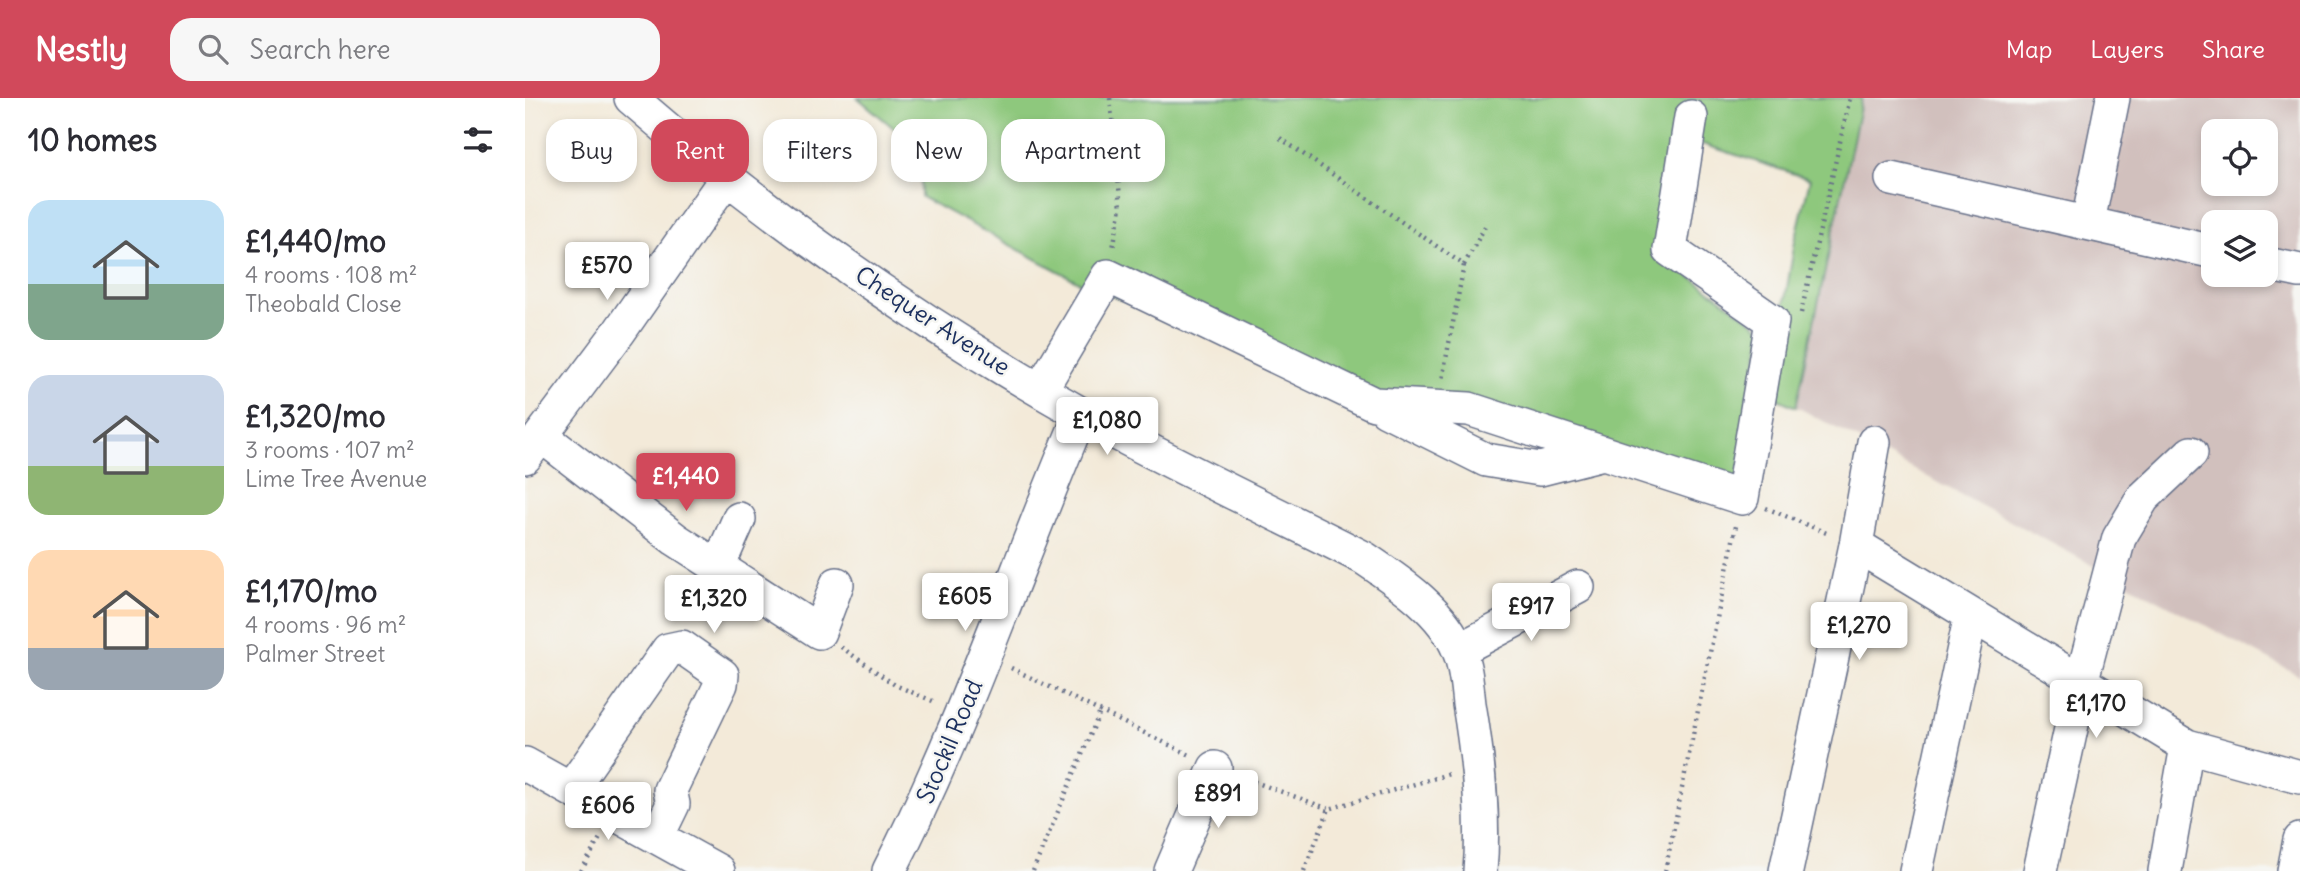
<!DOCTYPE html>
<meta charset="utf-8">
<style>
:root{--surface:#fff;--page:#f7f7f7;--text:#2b2b33;--muted:#7c7c81;--accent:#d1495b}
body{margin:0;font-family:Delius,sans-serif;background:var(--page);color:var(--text);height:100vh;display:flex;flex-direction:column;font-size:26px;white-space:nowrap}
*{box-sizing:border-box;margin:0}
p{font-size:23px;color:var(--muted)}
.icon{flex:none;width:38px;height:38px;fill:none;stroke:currentColor;stroke-width:2;stroke-linecap:round;stroke-linejoin:round}
.map{position:relative;flex:1;overflow:hidden}
.panel{display:flex;flex-direction:column;background:var(--surface);width:525px}
.panel>*{flex:none}
.hud{position:absolute;left:21px;top:21px;width:665px;height:63px;display:flex;gap:14px}
.fabs{position:absolute;left:1676px;top:21px;display:grid;gap:14px}
.fabs a{display:grid;place-items:center;width:77px;height:77px;border-radius:14px;background:var(--surface);box-shadow:0 4px 10px #0003;font-size:35px}
.price{position:absolute;translate:-50% -60px;padding:0 16px;border-radius:7px;background:#fff;color:#222;font-size:23px;line-height:46px;filter:drop-shadow(0 2px 4px #0008)}
.price::after{content:'';position:absolute;left:50%;top:42px;width:21px;height:16px;margin-left:-10px;background:inherit;clip-path:polygon(0 0,100% 0,50% 100%)}
.price.active{background:var(--accent);color:#fff}
ul{padding:0;list-style:none}
li{display:flex;align-items:center;gap:21px;height:175px;padding:0 28px}
li span{display:grid;place-items:center;flex:none;width:196px;height:140px;border-radius:21px;color:#555}
li>.icon{margin-inline-start:auto}
span .icon{width:84px;height:84px;fill:#fffc;stroke-width:1}
li b{font-size:30px}
h2{display:flex;justify-content:space-between;align-items:center;height:84px;padding:0 28px;font-size:30px}
.chip{padding:0 24px;border-radius:21px;background:var(--surface);box-shadow:0 4px 10px #0003;font-size:24px;line-height:63px}
.chip.active{background:var(--accent);color:#fff}
header{display:flex;align-items:center;gap:42px;box-sizing:border-box;height:98px;padding:0 35px;background:var(--accent);color:#fff}
header strong{font-size:33px}
nav{display:flex;gap:38px;margin-inline-start:auto;font-size:24px}
.search{width:490px;height:63px;background:var(--page);display:flex;align-items:center;gap:18px;box-sizing:border-box;padding:0 24px;border-radius:21px;color:var(--muted);font-size:26px}
main{display:flex;flex:1;min-height:0}
.map>svg:first-child{display:block}
.industrial{fill:#d1c0bd;fill-rule:evenodd}
.green{fill:#8ec87d;stroke:#547c6e;stroke-width:2}
.lines{fill:none;stroke-linecap:round;stroke-linejoin:round}
.minor-casing{stroke:#677089;stroke-width:36}
.path{stroke:#677089;stroke-width:4.5;stroke-dasharray:2 5;stroke-linecap:butt}
.minor{stroke:#fff;stroke-width:33}
.labels{text-anchor:middle;dominant-baseline:central;stroke-width:5;stroke-linejoin:round;paint-order:stroke}
.street-label{font-size:24px;fill:#1b2f5e;stroke:#f6f6f2}
</style>
<header>
<strong>Nestly</strong>
<div class="search"><svg class="icon" aria-label="search" viewBox="0 0 24 24"><circle cx="10" cy="10" r="6"/><path d="M15 15l6 6"/></svg>Search here</div>
<nav><a>Map</a><a>Layers</a><a>Share</a></nav>
</header>
<main>
<section class="panel">
<h2>10 homes<svg class="icon" aria-label="filters" viewBox="0 0 24 24"><path d="M4 7h16M4 17h16"/><circle cx="9" cy="7" r="2"/><circle cx="15" cy="17" r="2"/></svg></h2>
<ul>
<li><span style="background:linear-gradient(#bfe0f5 60%,#7fa58c 0)"><svg class="icon" aria-label="home" viewBox="0 0 24 24"><path d="M3 11l9-7 9 7M6 9v11h12V9"/></svg></span><div><b>£1,440/mo</b><p>4 rooms · 108 m²</p><p>Theobald Close</p></div></li>
<li><span style="background:linear-gradient(#c9d6e8 65%,#8fb573 0)"><svg class="icon" aria-label="home" viewBox="0 0 24 24"><path d="M3 11l9-7 9 7M6 9v11h12V9"/></svg></span><div><b>£1,320/mo</b><p>3 rooms · 107 m²</p><p>Lime Tree Avenue</p></div></li>
<li><span style="background:linear-gradient(#ffd9b3 70%,#9aa5b1 0)"><svg class="icon" aria-label="home" viewBox="0 0 24 24"><path d="M3 11l9-7 9 7M6 9v11h12V9"/></svg></span><div><b>£1,170/mo</b><p>4 rooms · 96 m²</p><p>Palmer Street</p></div></li>
</ul>
</section>
<div class="map">
<svg width="1775" height="773" viewBox="0 0 1775 773">
<rect width="100%" height="100%" fill="#f6f6f2"/>
<filter id="ink" filterUnits="userSpaceOnUse"><feTurbulence type="fractalNoise" baseFrequency=".0143" numOctaves="2"/><feDisplacementMap in="SourceGraphic" scale="14" xChannelSelector="R" yChannelSelector="G"/><feConvolveMatrix kernelMatrix="1 2 1 2 8 2 1 2 1" color-interpolation-filters="sRGB"/></filter>
<filter id="wash" filterUnits="userSpaceOnUse"><feTurbulence type="fractalNoise" baseFrequency=".00686" numOctaves="4" result="noise"/><feDisplacementMap in="SourceGraphic" scale="28" xChannelSelector="R" yChannelSelector="G"/><feGaussianBlur stdDeviation="1.57" result="paint"/><feColorMatrix in="noise" values="0 0 0 0 0 0 0 0 0 0 0 0 0 0 0 0 0 1.4 0 .05"/><feComposite in="paint" operator="in"/></filter>
<g filter="url(#wash)">
<rect width="100%" height="100%" fill="#f3ead9"/>
<path class="industrial" d="M1338,0H1775V578L1272,309ZM1689,33H1741V86H1689ZM1689,124H1741V177H1689Z"/>
<path class="green" d="M333,0H1337L1271,309L1244,297L1270,143L1285,81L1159,40L1133,155L1238,231L1211,391L851,296L563,189L396,99L395,52Z"/>
</g>
<g filter="url(#ink)">
<g class="lines">
<g class="minor-casing">
<path id="minor" d="M106,0C244,120 396,226 556,316C648,367 745,412 839,460C873,483 918,512 934,553C941,569 942,589 944,606C953,660 960,718 955,773
M1367,81L1689,154
M1563,124L1588,0
M1741,166L1775,173
M516,291L583,178L849,306L944,311L1217,400L1247,223L1145,152L1166,19
M861,312L961,362L1015,371L1078,355
M18,339L150,441L294,534L312,486
M0,359L94,234L202,79
M1331,447L1662,648L1775,679
M193,469L214,421
M934,552L1053,489
M0,666L193,773
M46,691L143,552L157,549L197,577L196,586L145,692L148,706L132,739
M364,773C440,625 491,468 556,316
M646,773L690,670
M1261,773L1331,447L1349,344
M1391,773L1446,517
M1515,773L1556,585L1594,440L1618,400L1666,355
M1640,773L1662,648
M1769,773L1775,742"/>
</g>
<path class="path" d="M585,0L596,109L588,150
M755,40L939,167L917,282
M939,167L962,125
M1276,215L1325,0
M1241,410L1304,436
M316,549L370,587L410,604
M486,570L667,658
M716,679L804,711
M56,773L75,740
M508,773L575,614
M779,773L804,711L924,676
M1140,773L1211,428"/>
<use href="#minor" class="minor"/>
</g>
</g>
<g class="labels">
<g class="street-label">
<text transform="translate(408 222) rotate(33)">Chequer Avenue</text>
<text transform="translate(424 643) rotate(-67)">Stockil Road</text>
</g>
</g>
</svg>
<div class="fabs">
<a><svg class="icon" aria-label="locate" viewBox="0 0 24 24"><circle cx="12" cy="12" r="6"/><path d="M12 2v4M12 18v4M2 12h4M18 12h4"/></svg></a>
<a><svg class="icon" aria-label="layers" viewBox="0 0 24 24"><path d="M12 4l9 5-9 5-9-5zM3 14l9 5 9-5"/></svg></a>
</div>
<b class="price" style="left:82px;top:204px">£570</b>
<b class="price" style="left:582px;top:359px">£1,080</b>
<b class="price active" style="left:161px;top:415px">£1,440</b>
<b class="price" style="left:440px;top:535px">£605</b>
<b class="price" style="left:189px;top:537px">£1,320</b>
<b class="price" style="left:1006px;top:545px">£917</b>
<b class="price" style="left:1334px;top:564px">£1,270</b>
<b class="price" style="left:1571px;top:642px">£1,170</b>
<b class="price" style="left:693px;top:732px">£891</b>
<b class="price" style="left:83px;top:744px">£606</b>
<div class="hud">
<a class="chip">Buy</a>
<a class="chip active">Rent</a>
<a class="chip">Filters</a>
<a class="chip">New</a>
<a class="chip">Apartment</a>
</div>
</div>
</main>
